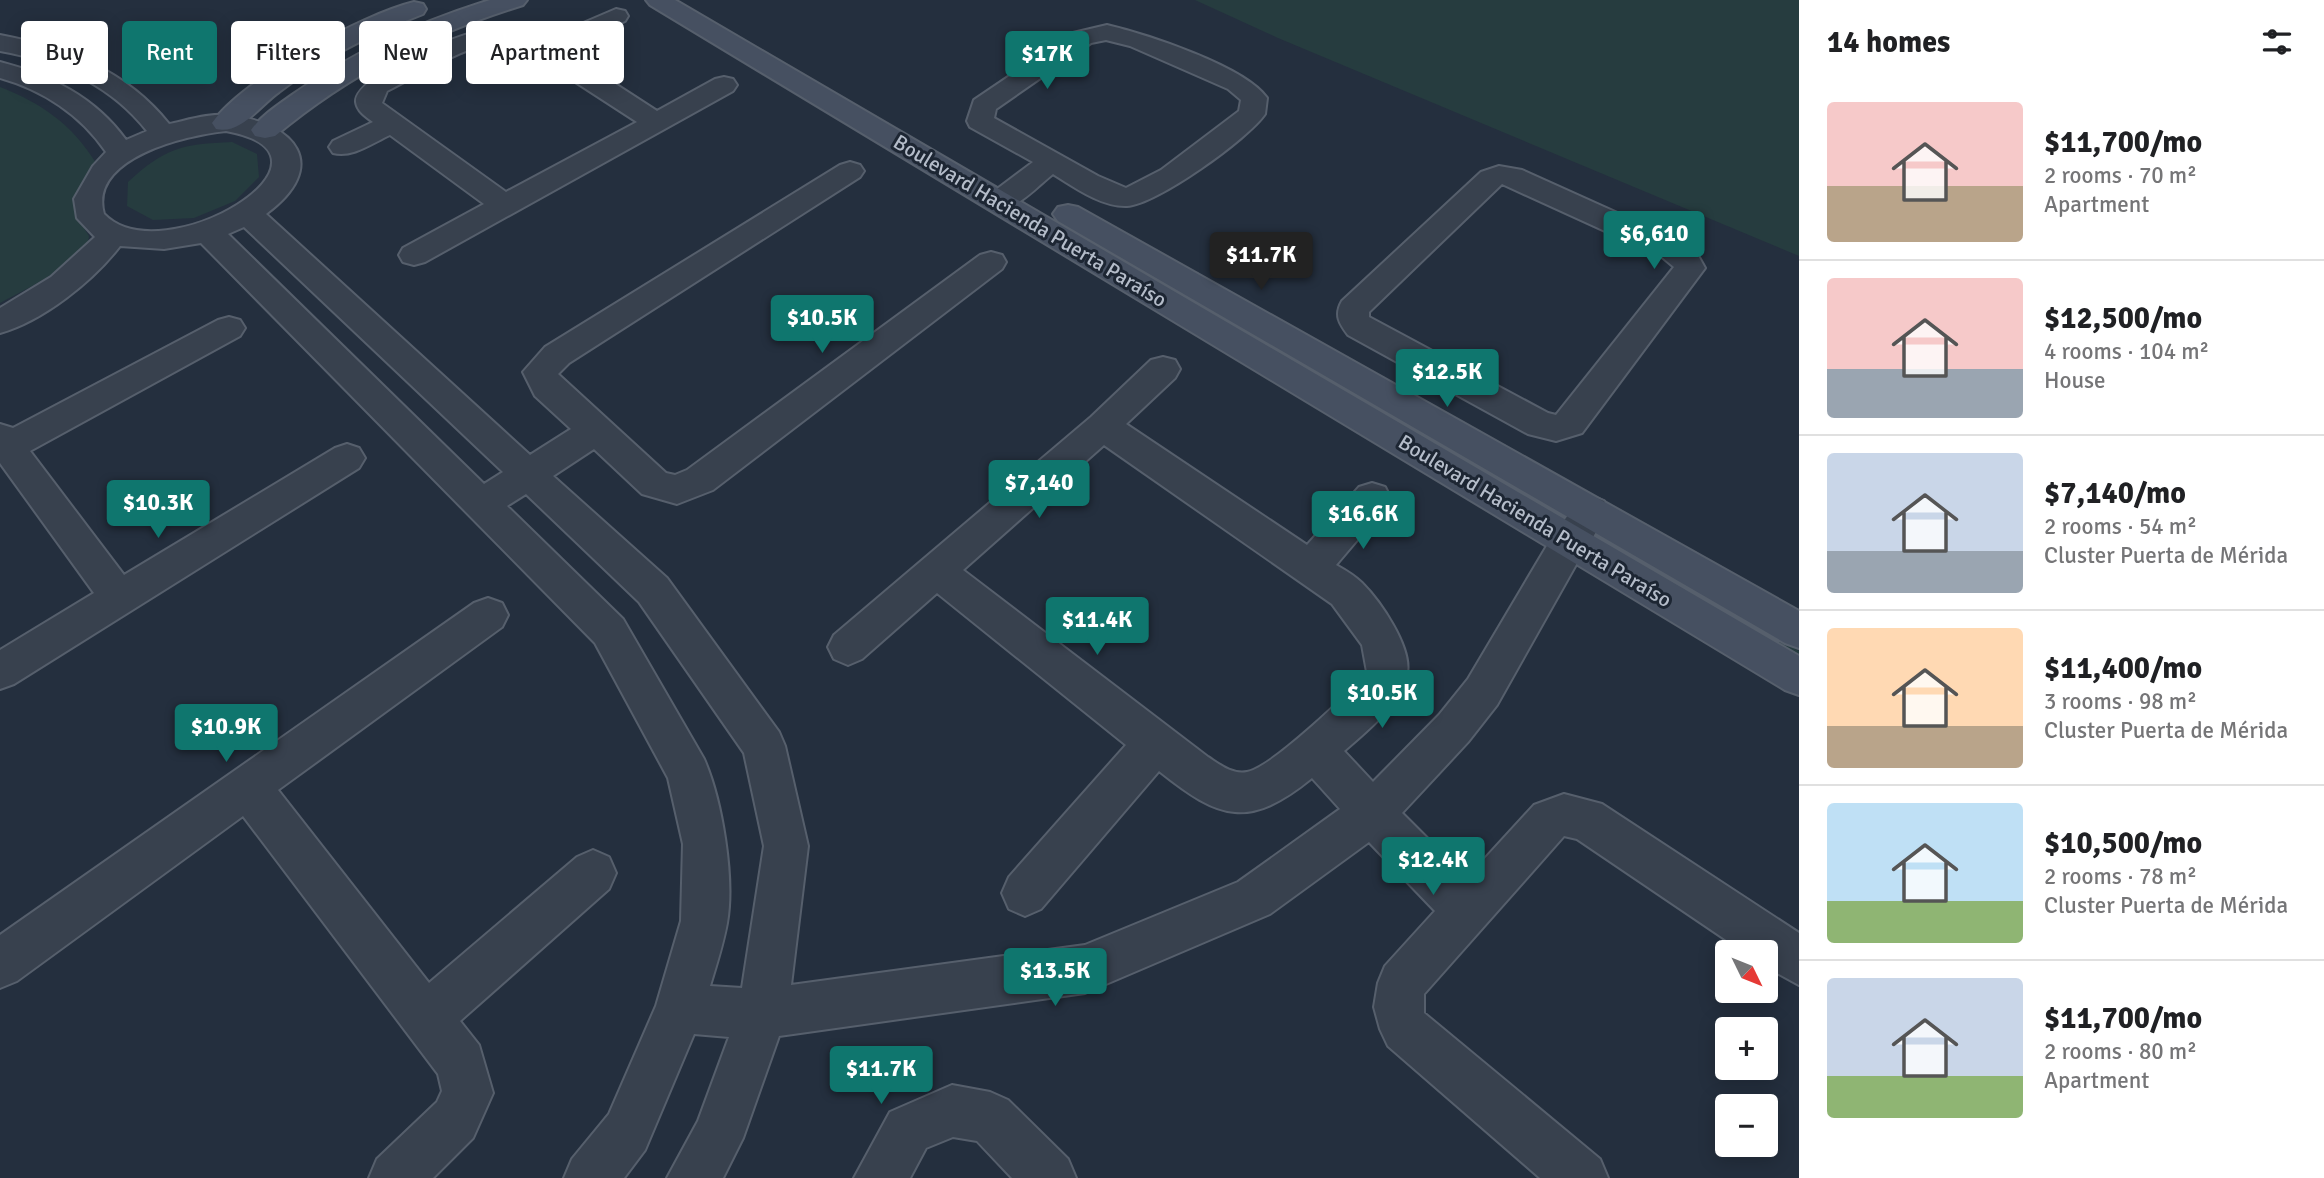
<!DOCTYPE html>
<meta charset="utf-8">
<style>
:root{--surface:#fff;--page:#f6f6f6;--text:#202124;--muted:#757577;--line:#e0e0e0;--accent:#0f766e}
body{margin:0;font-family:Signika,sans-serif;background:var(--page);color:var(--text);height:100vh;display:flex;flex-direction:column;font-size:26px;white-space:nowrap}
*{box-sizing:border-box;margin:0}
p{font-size:23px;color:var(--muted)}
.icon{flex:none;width:38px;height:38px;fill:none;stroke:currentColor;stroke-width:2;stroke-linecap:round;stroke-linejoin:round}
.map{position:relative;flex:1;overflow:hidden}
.details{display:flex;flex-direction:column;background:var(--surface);width:525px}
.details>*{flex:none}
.banner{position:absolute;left:21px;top:21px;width:665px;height:63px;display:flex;gap:14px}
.needle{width:46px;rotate:133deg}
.buttons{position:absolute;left:1715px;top:940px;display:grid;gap:14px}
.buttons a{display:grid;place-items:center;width:63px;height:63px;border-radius:7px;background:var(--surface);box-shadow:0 4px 18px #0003;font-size:35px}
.price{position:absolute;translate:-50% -60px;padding:0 16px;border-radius:7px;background:var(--accent);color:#fff;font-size:23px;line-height:46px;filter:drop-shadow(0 2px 4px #0008)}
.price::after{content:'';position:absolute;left:50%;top:42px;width:21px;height:16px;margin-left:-10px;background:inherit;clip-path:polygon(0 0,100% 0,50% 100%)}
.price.current{background:#222;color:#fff}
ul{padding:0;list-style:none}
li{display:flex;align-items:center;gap:21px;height:175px;padding:0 28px}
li+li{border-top:2px solid var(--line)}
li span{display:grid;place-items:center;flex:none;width:196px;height:140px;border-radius:7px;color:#555}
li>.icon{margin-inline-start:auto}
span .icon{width:84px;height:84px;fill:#fffc;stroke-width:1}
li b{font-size:30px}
h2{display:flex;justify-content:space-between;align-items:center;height:84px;padding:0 28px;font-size:30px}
.pill{padding:0 24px;border-radius:7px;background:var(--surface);box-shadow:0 4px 18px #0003;font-size:24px;line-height:63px}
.pill.current{background:var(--accent);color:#fff}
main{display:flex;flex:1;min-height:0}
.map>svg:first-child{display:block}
.green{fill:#263c3f}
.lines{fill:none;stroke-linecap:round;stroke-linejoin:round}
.street-casing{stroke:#565f6c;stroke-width:4}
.secondary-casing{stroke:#565f6c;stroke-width:4}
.street{fill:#38414e;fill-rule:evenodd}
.secondary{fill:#465061;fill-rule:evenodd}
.labels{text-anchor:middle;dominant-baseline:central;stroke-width:6;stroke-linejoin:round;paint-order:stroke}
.street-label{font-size:21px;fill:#b4bcc9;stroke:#1d2633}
</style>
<main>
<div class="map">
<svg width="1799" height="1178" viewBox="0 0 1799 1178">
<rect width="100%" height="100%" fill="#242f3e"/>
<path class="green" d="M1195,0H1799V256L1278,38Z
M0,87C41,103 72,124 96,163C75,190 69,207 89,236C87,261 22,291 0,303Z
M232,142L257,154L259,177L235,201L194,218L153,220L127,206L128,182C165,148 182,144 232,142Z
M1635,557L1799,651V656L1633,560Z"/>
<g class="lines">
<g class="street-casing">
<path id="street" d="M616,9L625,11L628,16L625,21L563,50L657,111L715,79L724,77L733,79L737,85L733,91L425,262L414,265L403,262L399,255L403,248L484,204L390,135C372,143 353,158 333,153L329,147L333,141L373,122C366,117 357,111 356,102C354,73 485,22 511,25C525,26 535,31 546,39ZM509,39L637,122L506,192L382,103L387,91C426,71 465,45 509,39Z
M1107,25C1145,34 1245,66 1267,98L1265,114C1249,138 1156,205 1127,206C1101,207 1074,187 1053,174C1035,188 1013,215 989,209L985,202L989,195L1033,162L970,127L967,121L974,100L1073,33ZM1106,40L1130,46L1228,89L1241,100L1239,111L1161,170L1126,188L1098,176L994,118L996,109L1091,43Z
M0,35C67,48 126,70 169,124C188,120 210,113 229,115C296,123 331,166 266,214L530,455L571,429L535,396L523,372L545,347L840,165L850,162L860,165L864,171L860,177L569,363L558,374L666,473L675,475L687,470L980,255L991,252L1002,255L1006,262L1002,269L713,490L677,504L642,494L594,449L553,476L667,578L779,732L785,746L808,846L791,985L1085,945L1238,882L1340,809L1312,778C1249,829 1220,820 1159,771L1041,909L1025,916L1009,909L1002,893L1009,877L1126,745L937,593L862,659L848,665L834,659L828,647L834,635L1091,417L1151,360L1163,357L1175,360L1180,369L1175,378L1126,424L1307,545L1359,487L1372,483L1385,487L1390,497L1385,507L1336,565C1345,570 1355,576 1362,583C1380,601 1412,647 1407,673C1401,704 1367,731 1344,751L1373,782L1439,715L1468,679L1551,539L1578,501L1591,496L1604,501L1609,511L1578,561L1497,705L1468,742L1402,813L1467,878L1534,805L1564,794L1602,804L1799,933V985L1766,967V952H1744L1577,839L1564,836L1424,994V1013L1600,1159L1608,1178H1540L1388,1046L1380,1029L1374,1007L1378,983L1385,966L1435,911L1369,842L1270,914L1085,993L779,1036L743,1138L723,1178H667L698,1121L729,1037L694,1034L645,1150L624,1178H564L572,1159L609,1114L656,1006L681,921L683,844L668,778L595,643L201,243L164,249L120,246C93,281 43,321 0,333V308L51,277L95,237L77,218L74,199L93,166L106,152C81,115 43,90 0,78V62C50,75 95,97 126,140L147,131C110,84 57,61 0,51ZM226,131C361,156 162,275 104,214C88,157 188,135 226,131ZM244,227L503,472L484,484L228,234ZM1104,445L1332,604L1362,645L1367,672C1350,693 1271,768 1247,772C1232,775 1219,764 1208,757L963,570ZM526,494L639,602L744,753L764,846L742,988L710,986C716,966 723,945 727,923C735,878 722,800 704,759L623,619L507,506Z
M1499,166L1522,170L1684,243L1696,252L1705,268L1582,433L1556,441L1528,434L1348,335C1339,323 1334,315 1342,301L1481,172ZM1502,184L1662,257L1674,267L1556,415L1548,413L1369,317V312Z
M229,317L240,320L245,328L240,336L30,451L124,575L335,448L347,444L359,448L365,458L359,468L14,684L0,689V650L94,593L0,463V424L13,428L218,320Z
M488,598L502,603L508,615L502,627L278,790L429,983L577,857L593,850L609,857L616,873L609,889L460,1021L479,1045L493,1093L473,1138L433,1178H369L377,1159L437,1102L442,1091L438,1074L243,816L17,981L0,988V935L474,603Z
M952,1085L990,1092L1008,1100L1068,1159L1076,1178H1012L977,1141L953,1137L926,1148L910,1178H854L890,1112Z"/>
</g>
<g class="secondary-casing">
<path id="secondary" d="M490,0H527L523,5C428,35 352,72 275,136L265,138L255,136L251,130C261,116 278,105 292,95C353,52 419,22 490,0Z
M646,0H675L1799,656V695L1785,690L650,5Z
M414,2L423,4L426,9L423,14C371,34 323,58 279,92C260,105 241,135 216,129L212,123C243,79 361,15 414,2Z
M1068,205L1078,207L1799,611V648L1785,643L1058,221L1053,214L1058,207Z"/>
</g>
<use href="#street" class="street"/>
<use href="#secondary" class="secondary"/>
</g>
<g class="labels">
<g class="street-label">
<text transform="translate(1030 221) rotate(31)">Boulevard Hacienda Puerta Paraíso</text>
<text transform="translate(1535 521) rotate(31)">Boulevard Hacienda Puerta Paraíso</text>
</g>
</g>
</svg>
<div class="buttons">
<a><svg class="needle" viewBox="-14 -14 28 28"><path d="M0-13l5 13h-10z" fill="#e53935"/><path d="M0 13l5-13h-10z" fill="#757577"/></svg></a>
<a>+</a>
<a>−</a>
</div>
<b class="price" style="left:1047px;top:91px">$17K</b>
<b class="price" style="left:1654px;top:271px">$6,610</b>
<b class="price current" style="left:1261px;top:292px">$11.7K</b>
<b class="price" style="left:822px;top:355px">$10.5K</b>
<b class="price" style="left:1447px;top:409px">$12.5K</b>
<b class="price" style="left:1039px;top:520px">$7,140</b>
<b class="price" style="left:158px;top:540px">$10.3K</b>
<b class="price" style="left:1363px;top:551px">$16.6K</b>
<b class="price" style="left:1097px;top:657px">$11.4K</b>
<b class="price" style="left:1382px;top:730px">$10.5K</b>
<b class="price" style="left:226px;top:764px">$10.9K</b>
<b class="price" style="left:1433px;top:897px">$12.4K</b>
<b class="price" style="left:1055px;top:1008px">$13.5K</b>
<b class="price" style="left:881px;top:1106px">$11.7K</b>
<div class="banner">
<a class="pill">Buy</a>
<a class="pill current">Rent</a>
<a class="pill">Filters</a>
<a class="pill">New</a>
<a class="pill">Apartment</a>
</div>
</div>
<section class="details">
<h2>14 homes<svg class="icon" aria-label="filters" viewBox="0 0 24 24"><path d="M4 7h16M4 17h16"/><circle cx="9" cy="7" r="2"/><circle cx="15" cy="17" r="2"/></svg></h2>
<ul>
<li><span style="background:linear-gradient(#f6c9c9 60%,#b9a48a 0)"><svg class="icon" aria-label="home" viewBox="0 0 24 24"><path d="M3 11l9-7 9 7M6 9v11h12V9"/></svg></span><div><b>$11,700/mo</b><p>2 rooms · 70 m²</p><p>Apartment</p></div></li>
<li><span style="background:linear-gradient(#f6c9c9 65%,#9aa5b1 0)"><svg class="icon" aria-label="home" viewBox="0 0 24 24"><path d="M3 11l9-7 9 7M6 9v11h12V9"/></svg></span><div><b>$12,500/mo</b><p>4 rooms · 104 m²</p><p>House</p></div></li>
<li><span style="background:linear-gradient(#c9d6e8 70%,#9aa5b1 0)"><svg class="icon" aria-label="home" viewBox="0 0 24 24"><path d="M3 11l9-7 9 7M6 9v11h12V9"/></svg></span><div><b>$7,140/mo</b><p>2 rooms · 54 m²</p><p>Cluster Puerta de Mérida</p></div></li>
<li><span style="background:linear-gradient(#ffd9b3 70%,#b9a48a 0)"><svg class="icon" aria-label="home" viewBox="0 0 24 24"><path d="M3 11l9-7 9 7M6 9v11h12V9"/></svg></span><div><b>$11,400/mo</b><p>3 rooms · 98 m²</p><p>Cluster Puerta de Mérida</p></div></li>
<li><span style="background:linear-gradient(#bfe0f5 70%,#8fb573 0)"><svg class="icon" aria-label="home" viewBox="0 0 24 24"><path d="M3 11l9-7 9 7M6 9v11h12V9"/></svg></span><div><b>$10,500/mo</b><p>2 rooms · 78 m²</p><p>Cluster Puerta de Mérida</p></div></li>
<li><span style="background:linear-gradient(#c9d6e8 70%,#8fb573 0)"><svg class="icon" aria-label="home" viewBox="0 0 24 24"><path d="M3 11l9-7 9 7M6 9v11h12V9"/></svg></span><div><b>$11,700/mo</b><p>2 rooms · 80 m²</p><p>Apartment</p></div></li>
</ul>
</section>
</main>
